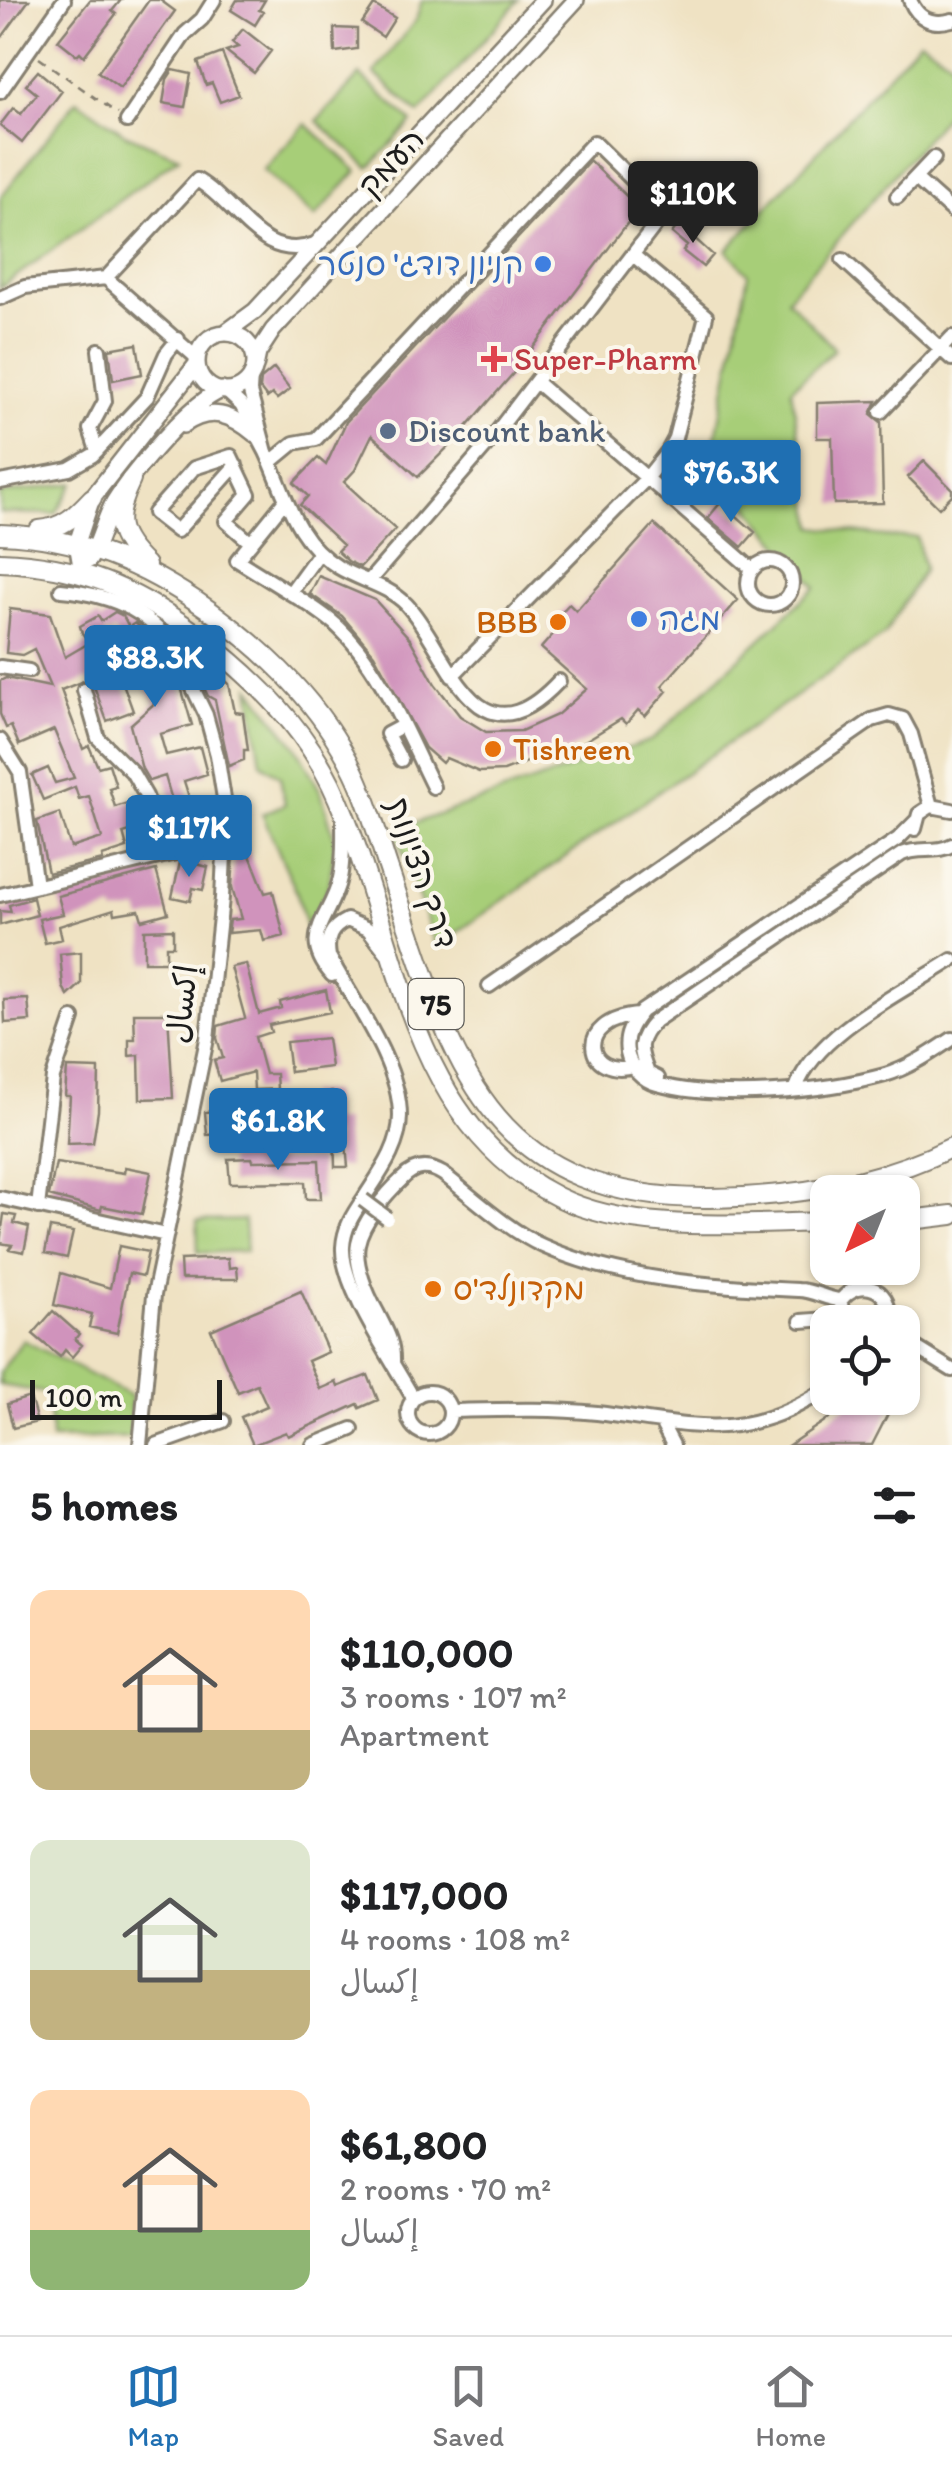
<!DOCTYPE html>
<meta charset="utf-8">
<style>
:root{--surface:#fff;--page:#f6f6f6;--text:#202124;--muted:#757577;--line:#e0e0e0;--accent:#1f6fb2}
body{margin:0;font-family:Itim,"Playpen Sans Arabic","Playpen Sans Hebrew",sans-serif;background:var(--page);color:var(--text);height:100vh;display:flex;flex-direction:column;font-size:38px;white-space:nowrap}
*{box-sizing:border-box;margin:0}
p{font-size:32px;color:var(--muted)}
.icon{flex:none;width:55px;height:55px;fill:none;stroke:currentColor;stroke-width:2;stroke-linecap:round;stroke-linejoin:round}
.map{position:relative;height:1445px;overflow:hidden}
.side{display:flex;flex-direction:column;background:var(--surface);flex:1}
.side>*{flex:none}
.needle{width:65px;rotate:223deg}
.fabs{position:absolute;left:810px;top:1175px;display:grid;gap:20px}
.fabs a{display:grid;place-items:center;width:110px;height:110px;border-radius:20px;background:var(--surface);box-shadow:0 2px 8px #0004;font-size:50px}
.scale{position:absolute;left:30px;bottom:25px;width:192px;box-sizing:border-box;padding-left:10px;border:5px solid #1c1c1c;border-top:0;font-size:28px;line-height:35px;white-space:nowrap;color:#1c1c1c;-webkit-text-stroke:8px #fbf7ec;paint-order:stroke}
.price{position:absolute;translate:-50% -85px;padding:0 22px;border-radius:10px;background:var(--accent);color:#fff;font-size:32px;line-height:65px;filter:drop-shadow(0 2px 5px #0008)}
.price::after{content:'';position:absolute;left:50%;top:60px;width:30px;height:22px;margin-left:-15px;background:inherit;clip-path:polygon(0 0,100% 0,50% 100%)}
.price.active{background:#222;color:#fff}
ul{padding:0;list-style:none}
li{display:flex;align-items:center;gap:30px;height:250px;padding:0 30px}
li span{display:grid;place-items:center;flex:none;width:280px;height:200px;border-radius:20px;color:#555}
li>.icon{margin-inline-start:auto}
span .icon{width:120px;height:120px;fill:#fffc;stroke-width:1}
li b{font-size:42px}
h2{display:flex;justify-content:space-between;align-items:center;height:120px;padding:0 30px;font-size:42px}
.tabs{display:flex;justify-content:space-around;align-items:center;height:140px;border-top:2px solid var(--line);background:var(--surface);font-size:28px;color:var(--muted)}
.tabs a{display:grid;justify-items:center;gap:5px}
.tabs .active{color:var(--accent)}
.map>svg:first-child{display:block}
.green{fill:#a7ce78;stroke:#62754a;stroke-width:2.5}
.building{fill:#d093bc}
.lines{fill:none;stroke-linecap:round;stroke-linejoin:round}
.minor-casing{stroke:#867f70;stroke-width:18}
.major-casing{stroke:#867f70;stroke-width:20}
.highway-casing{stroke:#867f70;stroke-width:22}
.path{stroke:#867f70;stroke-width:2.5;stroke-dasharray:8 8;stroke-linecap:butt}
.minor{stroke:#fff;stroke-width:12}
.major{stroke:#fff;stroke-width:15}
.highway{stroke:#fff;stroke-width:18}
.minor-bridge-casing{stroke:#867f70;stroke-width:18;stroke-linecap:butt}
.minor-bridge{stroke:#fff;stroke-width:12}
.shop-dot{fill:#3f7fe0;stroke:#fbf7ec;stroke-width:4}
.health-dot{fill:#e0444e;stroke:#fbf7ec;stroke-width:4}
.service-dot{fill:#5c6f8a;stroke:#fbf7ec;stroke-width:4}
.food-dot{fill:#e8710a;stroke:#fbf7ec;stroke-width:4}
.labels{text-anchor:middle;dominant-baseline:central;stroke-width:8;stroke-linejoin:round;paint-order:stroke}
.shield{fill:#fbf7ec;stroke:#5f5e5a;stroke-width:2.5}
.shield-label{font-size:30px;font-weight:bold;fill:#1c1c1c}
.street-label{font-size:32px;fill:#1c1c1c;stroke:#fbf7ec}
.shop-label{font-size:32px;fill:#366cbe;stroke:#fbf7ec;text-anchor:end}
.health-label{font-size:32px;fill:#be3a42;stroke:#fbf7ec;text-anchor:start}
.service-label{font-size:32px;fill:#4e5e75;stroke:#fbf7ec;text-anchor:start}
.food-label{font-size:32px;fill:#c56008;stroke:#fbf7ec;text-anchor:start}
</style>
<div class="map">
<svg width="952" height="1445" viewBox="0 0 952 1445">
<rect width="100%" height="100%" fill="#fbf7ec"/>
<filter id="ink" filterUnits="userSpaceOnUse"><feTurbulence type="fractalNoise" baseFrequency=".01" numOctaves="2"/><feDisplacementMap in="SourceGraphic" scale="20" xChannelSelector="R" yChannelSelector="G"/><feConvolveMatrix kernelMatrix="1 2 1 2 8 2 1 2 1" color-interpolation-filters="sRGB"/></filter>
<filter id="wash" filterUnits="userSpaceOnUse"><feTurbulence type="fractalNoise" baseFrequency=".0048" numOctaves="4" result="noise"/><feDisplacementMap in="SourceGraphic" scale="40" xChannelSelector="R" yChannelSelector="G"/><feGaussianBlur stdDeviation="2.25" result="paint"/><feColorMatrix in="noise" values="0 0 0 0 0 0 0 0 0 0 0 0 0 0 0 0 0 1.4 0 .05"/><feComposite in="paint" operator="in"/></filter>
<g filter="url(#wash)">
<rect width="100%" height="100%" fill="#efe2c3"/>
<path class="green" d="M422,0H519L419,114L374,73L416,20Z
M920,40L952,62V108L787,299L835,349L791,389L814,527L891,537H917L924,569L885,634L436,947L395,830L652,740L816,587L711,462L748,274L727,250Z
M360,75L412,122L369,168L317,121Z
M77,100L125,134L179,157L0,288V198Z
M306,124L357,171L315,217L263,170Z
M74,483L56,514L0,513V494Z
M250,687L295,745L321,792L336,844L327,892L306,927L297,893L262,814L285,804L280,777L261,763Z
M244,1220L246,1251L198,1253L197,1221Z
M23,1340L131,1396V1437L51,1439L48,1393L0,1385V1372Z"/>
<g id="blocks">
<path class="building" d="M0,0H29L0,40Z
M90,0H121L112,11L116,14L84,56L80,52L77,55L58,40Z
M149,0H160L175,11L120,88L98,72Z
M237,0H265L259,10L263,12L255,25L231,10Z
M374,5L395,18L383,37L362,23Z
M334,28L357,29V49L335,52Z
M243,29L271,51L254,73L226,51L238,47L232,42Z
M222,53L239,95L220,102L212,83L206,85L198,62Z
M173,70L191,74L185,107L163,103L167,79Z
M38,71L62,91L22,143L0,125L13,108L21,114L37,94L26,85Z
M590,161L639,208L517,369L458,437L418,477L372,435L355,470L344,482L395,529L360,567L348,561L337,551L343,545L300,505L308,496L294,483L318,458L326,465L346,422Z
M679,224L713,255L703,267L683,251L687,246L672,233Z
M137,344L142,374L113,380L109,349Z
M274,368L290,389L277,399L272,394L267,398L260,389L261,379Z
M877,401L871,414L881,422L883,503L834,504L832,438H817V403Z
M924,461L952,489V495L939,508L908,477Z
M721,502L755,532L742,547L708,518Z
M654,524L738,600L662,686L667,691L645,716L638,710L626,724L621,719L567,752L560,749L504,771L479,772L446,758L442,763L425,748L374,654L342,616L310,594L319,576L375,600L410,639L435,684L460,716L486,732L521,731L557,715L587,689L541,648L555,632L549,626L569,604L576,611Z
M10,609L50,614L65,657L89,643L103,667L115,661L133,711L107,721L95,689L88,679L61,690L83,749L89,746L98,767L109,764L116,786L109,788L115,807L137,800L146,826L123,833L127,848L102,856L103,860L48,873L37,821L60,813L71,848L102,838L89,796L79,799L75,787L43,800L32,775L48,768L55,783L74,778L54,730L19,745L11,726L6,728L0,714V681L6,678L50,687L34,649L22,655L6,653Z
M115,612L123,616L129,627L135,623L152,637L181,687L192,725L160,734L166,755L200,747L207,774L184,781L195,816L178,821L165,776L149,781L142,769L130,725L156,702L124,657L128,654L114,631L109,634L104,631L106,636L91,645L82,633L80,626L98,616L101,621Z
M210,666L229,684L235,712L243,713L248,750H244V760L229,766L215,700L208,696L200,680L203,667Z
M242,835L265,893L273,891L284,936L264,941L261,930L228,933L230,920L241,919L232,887L235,837Z
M184,861L208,867L203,890L193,888L190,901L172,897L180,862Z
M156,870L168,913L142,920L139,910L115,914L114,909L59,926L62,939L45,943L39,919L63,914L58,896Z
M33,898L37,915L0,925V911L11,912L9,905Z
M173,929V946H166V962H144V930Z
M81,952V984L68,996L63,987L60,954Z
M246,964L259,1014L281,1008L280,1002L326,990L330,1012L269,1025L271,1032L255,1037L265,1074H276L277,1089L254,1090L253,1072L220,1081L214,1060L223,1058L217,1038L218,1026L245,1018L231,967Z
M28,999L30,1021L5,1023L4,1000Z
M134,1013H168L173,1098L140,1099L139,1055L129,1056V1039H135Z
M327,1038L331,1067L290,1072L286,1042Z
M67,1068L99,1069L98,1111L93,1143L67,1144L70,1096H65Z
M332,1092L333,1121H344L348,1167H335L334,1134L310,1135V1128L271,1129L269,1100L309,1099L308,1093Z
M234,1109L236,1133L207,1135L205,1112Z
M252,1158L253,1161L319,1160L321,1199H306L305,1182L230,1183L228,1159Z
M56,1163L124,1173L125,1167L151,1172L142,1214L102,1206L101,1210L49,1196Z
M4,1214L16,1216L14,1223L29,1227L24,1252L9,1249L12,1245L0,1243Z
M50,1228L73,1232L67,1258L45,1253Z
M119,1246L148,1252L143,1276L129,1273L117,1333L89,1327L92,1314L54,1305L61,1273L110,1288Z
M228,1258L229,1268L237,1267L238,1279H181L180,1260Z
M301,1291L328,1352L308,1361L320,1389L336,1382L338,1387L368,1375L378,1400L360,1408L358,1404L288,1436L286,1432L253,1445L241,1417L267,1406L257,1384L238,1392L211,1330Z
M53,1311L79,1334L75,1339L82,1345L72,1357L65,1350L60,1357L33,1334Z
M30,1397L37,1422L13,1428L7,1404Z
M859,1398H896L872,1445H789Z"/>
</g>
</g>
<g filter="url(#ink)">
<use href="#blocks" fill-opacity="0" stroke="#867f70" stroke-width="2.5"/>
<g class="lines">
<g class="minor-casing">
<path id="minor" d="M910,0C918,19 932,26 952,20
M0,92L64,0
M127,121L185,34L202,19L214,0
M915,178L952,211
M897,197L934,158
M843,260L952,359
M0,298L25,287L106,278
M197,358L106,278L197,180C238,204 261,264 315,244
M536,382L752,569
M226,391L241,405L266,452L250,392L251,376
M881,412L952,337
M97,451L90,429L105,401L99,350
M266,452C286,495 294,540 338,567C361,581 387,585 406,604C450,650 474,772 559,681
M271,462L294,443L316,439L594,142L661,208L663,215L486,446L369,581
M236,465L177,531L154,513L194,468L231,456L249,494L226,521L251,543
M0,482L69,469L93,455L147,397L166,354L178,339
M284,502L237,560L290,593L319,553
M748 583a22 22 0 1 1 44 0a22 22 0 1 1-44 0Z
M61,590C117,595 152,613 184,660
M290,593C305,602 321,612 335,624C381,666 406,733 433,787
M0,667L29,671
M452,676L645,480L668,451L675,438L706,316L633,255
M84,690L98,738L132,772L146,796L167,855
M0,740L20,772L36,886
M401,760L387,734L402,726
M916,821L898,839L642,1011C632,1023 624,1035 627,1052C630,1067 642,1080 657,1084C719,1101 823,1092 885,1075C909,1068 931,1053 952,1039
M915,829L919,814L931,806L952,810
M0,895L226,841
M386,952L368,929L347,920C330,928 326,939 329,956C353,1002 400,1063 400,1116C400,1147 380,1173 364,1198C353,1214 344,1228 343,1247C341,1287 393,1361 413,1398
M332,975C297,935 331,919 340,878C344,860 343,839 343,821
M489,986L872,720L889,715L903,719L911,734L931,806
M633,1066C586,1079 572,1020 639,1015
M658,1078L648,1073C638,1049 637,1040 655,1021L902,854C920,846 936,854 952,845
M796,1088C817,1032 903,992 952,960
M0,1198L166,1235
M38,1207L53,1077L73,1018
M801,1321L840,1318
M842,1322L841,1300C861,1274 896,1291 887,1322
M902,1339L952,1370
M393,1363C394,1342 386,1330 377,1312C367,1294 354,1264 358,1244C362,1222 386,1194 402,1179C415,1165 428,1165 443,1174C473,1197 509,1231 543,1246C621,1281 713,1286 798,1290C814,1290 827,1300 841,1300
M408 1413a21 21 0 1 1 42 0a21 21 0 1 1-42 0Z
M450,1411C499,1410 549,1408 597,1413C695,1425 742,1445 828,1388
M663,1426L673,1445
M140,1445L154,1295L207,1039L222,898L226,811L217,755L206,715L187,676L184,660L197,635
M156,1445L223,1421
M313,1445L352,1429"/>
</g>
<g class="major-casing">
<path id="major" d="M225,333L255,311L543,0
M197 362a29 29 0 1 1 58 0a29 29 0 1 1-58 0Z
M255,367L258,353L273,330L576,0
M183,425C211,406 231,414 255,434
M89,560C100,542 104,520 114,502C132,473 192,401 222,390
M82,572L77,543L92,498L197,364"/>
</g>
<g class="highway-casing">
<path id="highway" d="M131,480C112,519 115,535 146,565
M39,530C64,528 76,515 92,498
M0,534C80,537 144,564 209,610C269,654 321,704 354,772C368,801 377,833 387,864C450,1049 477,1200 710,1198C792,1197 878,1184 952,1147
M0,562C79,565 132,587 195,633C249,673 301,722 331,784C398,924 402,1120 558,1197C634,1235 745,1223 828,1222
M902,1221L952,1215"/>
</g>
<path class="path" d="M39,58L118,114"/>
<use href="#minor" class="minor"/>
<use href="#major" class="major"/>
<use href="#highway" class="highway"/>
<g class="minor-bridge-casing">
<path id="minor-bridge" d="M363,1200L387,1218"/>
</g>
<use href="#minor-bridge" class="minor-bridge"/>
</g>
</g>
<g class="shop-dot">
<circle cx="543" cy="264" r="10"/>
<circle cx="639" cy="619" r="10"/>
</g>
<path class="health-dot" d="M489 344h10v10h10v10h-10v10h-10v-10h-10v-10h10z"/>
<circle class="service-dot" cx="388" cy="431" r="10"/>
<g class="food-dot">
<circle cx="558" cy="622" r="10"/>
<circle cx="493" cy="749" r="10"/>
<circle cx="433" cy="1289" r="10"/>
</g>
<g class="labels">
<rect class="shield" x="408.5" y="979" width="55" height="50" rx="8"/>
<g class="shield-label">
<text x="436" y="1004">75</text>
</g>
<g class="street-label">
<text transform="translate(391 162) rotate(-47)">העמק</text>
<text transform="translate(422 873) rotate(71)">דרך הציונות</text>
<text transform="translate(182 1004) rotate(-83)">إكسال</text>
</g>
<g class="shop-label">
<text x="523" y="264">קניון דודג' סנטר</text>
<text x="659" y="619" text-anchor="start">מגה</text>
</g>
<g class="health-label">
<text x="514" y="359">Super-Pharm</text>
</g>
<g class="service-label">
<text x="408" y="431">Discount bank</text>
</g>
<g class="food-label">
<text x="538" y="622" text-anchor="end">BBB</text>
<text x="513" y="749">Tishreen</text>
<text x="453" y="1289">מקדונלד'ס</text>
</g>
</g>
</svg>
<div class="fabs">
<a><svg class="needle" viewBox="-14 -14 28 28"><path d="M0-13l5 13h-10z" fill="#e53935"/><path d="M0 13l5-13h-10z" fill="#757577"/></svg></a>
<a><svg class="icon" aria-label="locate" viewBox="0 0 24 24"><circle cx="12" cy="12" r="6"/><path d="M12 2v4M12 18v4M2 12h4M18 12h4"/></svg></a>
</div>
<div class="scale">100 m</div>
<b class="price active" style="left:693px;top:246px">$110K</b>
<b class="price" style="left:731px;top:525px">$76.3K</b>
<b class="price" style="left:155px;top:710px">$88.3K</b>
<b class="price" style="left:189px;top:880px">$117K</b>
<b class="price" style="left:278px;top:1173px">$61.8K</b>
</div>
<section class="side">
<h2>5 homes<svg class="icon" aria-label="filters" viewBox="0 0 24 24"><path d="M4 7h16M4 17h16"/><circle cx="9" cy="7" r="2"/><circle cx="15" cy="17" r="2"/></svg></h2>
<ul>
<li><span style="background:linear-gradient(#ffd9b3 70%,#c2b280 0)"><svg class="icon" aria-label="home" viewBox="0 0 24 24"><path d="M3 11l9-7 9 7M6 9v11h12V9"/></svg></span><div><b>$110,000</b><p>3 rooms · 107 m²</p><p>Apartment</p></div></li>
<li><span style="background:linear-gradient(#dfe7d0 65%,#c2b280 0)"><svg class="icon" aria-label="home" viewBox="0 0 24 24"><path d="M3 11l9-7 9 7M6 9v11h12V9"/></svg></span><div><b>$117,000</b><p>4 rooms · 108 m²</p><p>إكسال</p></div></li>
<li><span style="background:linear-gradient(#ffd9b3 70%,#8fb573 0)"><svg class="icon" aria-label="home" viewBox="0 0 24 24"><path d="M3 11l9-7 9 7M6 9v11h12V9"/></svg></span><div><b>$61,800</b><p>2 rooms · 70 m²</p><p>إكسال</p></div></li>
</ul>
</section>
<nav class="tabs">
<a class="active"><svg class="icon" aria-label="map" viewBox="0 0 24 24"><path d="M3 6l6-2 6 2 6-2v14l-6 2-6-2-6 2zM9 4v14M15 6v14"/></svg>Map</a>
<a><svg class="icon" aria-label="saved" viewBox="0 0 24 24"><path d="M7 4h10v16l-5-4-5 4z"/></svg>Saved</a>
<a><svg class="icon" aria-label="home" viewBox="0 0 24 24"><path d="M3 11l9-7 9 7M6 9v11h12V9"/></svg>Home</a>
</nav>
